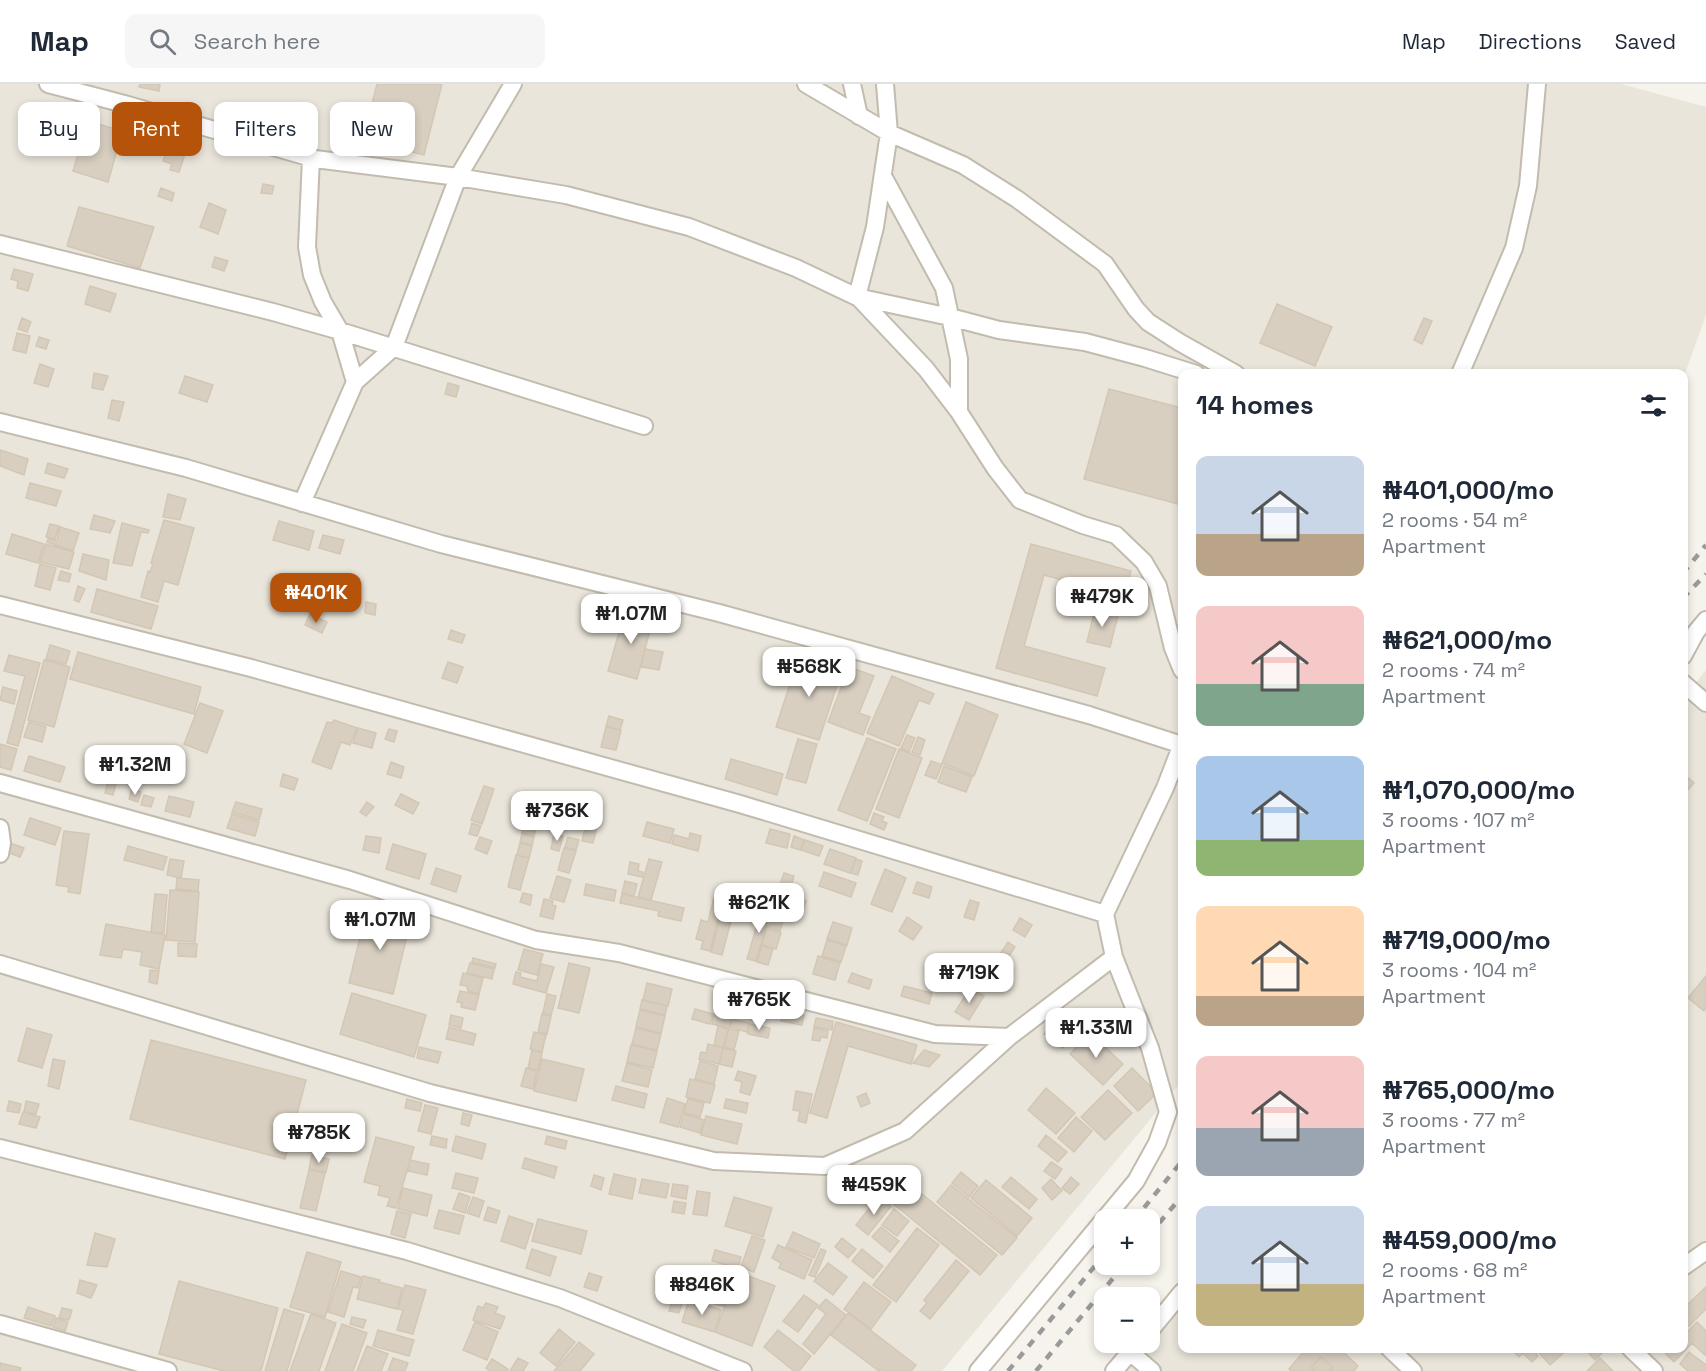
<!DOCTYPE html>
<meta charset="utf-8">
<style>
:root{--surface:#fff;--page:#f6f6f7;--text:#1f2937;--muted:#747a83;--line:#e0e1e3;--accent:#b45309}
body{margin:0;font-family:"Space Grotesk",sans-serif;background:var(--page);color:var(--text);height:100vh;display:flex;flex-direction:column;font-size:22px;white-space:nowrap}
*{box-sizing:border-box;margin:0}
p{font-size:20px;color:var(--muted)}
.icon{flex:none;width:33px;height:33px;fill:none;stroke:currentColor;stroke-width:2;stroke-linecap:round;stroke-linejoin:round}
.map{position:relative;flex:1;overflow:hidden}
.drawer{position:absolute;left:1178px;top:285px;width:510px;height:984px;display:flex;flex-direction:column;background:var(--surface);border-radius:12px;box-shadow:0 3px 9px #0003}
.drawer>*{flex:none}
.banner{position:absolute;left:18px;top:18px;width:570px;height:54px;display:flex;gap:12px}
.fabs{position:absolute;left:1094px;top:1125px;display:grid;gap:12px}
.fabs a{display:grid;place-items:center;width:66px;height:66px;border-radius:12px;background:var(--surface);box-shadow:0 3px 9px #0003;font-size:30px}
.price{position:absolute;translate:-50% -51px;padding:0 14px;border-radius:12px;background:#fff;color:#222;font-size:20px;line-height:39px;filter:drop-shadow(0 2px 3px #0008)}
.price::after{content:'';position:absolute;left:50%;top:36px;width:18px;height:14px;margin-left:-9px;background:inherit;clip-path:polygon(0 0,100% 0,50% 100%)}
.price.selected{background:var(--accent);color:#fff}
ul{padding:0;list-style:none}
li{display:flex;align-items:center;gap:18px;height:150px;padding:0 18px}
li span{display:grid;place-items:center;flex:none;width:168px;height:120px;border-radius:12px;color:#555}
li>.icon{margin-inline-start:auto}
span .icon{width:72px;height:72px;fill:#fffc;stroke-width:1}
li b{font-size:26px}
h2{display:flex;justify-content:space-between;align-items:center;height:72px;padding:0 18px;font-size:26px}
.tag{padding:0 21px;border-radius:12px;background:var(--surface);box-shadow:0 3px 9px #0003;font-size:21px;line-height:54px}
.tag.selected{background:var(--accent);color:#fff}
header{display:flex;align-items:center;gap:36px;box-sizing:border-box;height:84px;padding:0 30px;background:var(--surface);border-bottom:2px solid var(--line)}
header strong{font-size:28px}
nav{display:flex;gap:33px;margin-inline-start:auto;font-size:21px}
.search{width:420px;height:54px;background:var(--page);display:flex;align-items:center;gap:15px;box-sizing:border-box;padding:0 21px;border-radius:12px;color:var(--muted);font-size:22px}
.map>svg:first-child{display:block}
.residential{fill:#eae5da}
.building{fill:#d8cfc1;stroke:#d3c7b4;stroke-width:1.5}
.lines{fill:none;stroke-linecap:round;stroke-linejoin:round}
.minor-casing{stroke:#c2bbae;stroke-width:20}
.minor{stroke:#fff;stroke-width:16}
.rail{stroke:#9a9a9a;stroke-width:4.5;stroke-dasharray:8 8;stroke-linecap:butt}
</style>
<header>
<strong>Map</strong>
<div class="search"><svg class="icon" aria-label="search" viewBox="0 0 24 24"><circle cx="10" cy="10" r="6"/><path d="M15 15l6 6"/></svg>Search here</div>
<nav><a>Map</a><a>Directions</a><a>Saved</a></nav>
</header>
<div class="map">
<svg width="1706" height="1287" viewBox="0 0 1706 1287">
<rect width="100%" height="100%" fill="#f6f3ec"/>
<path class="residential" d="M0,0H1621L1706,23V231L1683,295V290H1182V997L942,1287H0Z
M1706,586V1287H1118L1142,1259L1149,1258V1251L1182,1212V1264H1683V615Z"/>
<path class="building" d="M140,0H160L159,7L139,3Z
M377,0H442L424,71L363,55Z
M305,32L316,34L313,49L301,47Z
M88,37L129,49L127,58L120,56L108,98L73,87Z
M168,64L185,70L179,88L170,86L172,80L163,77Z
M263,100L274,102L272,110L261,109Z
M161,104L174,109L172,117L158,112Z
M209,119L226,126L218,150L200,143Z
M79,123L154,143L140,184L67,162Z
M215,173L228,177L224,187L212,183Z
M14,185L33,190L28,207L17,204L18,197L11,195Z
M90,202L116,210L110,228L85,220Z
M1277,220L1332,243L1315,282L1260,259Z
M22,234L31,238L27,248L18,245Z
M1424,234L1432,237L1422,260L1414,256Z
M17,249L30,252L26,269L13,266Z
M39,253L49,256L46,265L36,262Z
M40,280L54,285L48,303L34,299Z
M94,289L108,292L103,306L92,304Z
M185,292L213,301L207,318L179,309Z
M448,299L459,302L456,313L445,310Z
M1109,305L1182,324V421L1084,395Z
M112,316L124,318L119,337L108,334Z
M0,366L28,375L24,391L0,382Z
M48,379L68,385L64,394L45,389Z
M30,399L61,407L56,422L26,414Z
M168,410L186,415L180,436L163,433Z
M94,431L115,437L110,449L90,445Z
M164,436L194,444L178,501L164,497L158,518L141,513L148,487L150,488L153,480L151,479Z
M279,437L314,447L309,466L273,456Z
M122,439L149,446L148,449L141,448L132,482L113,479Z
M50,440L59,442L55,455L46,453Z
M60,443L79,449L73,467L47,458L48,455L57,456Z
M12,450L44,460L38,479L6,470Z
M323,451L344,456L340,470L319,464Z
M46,460L74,468L69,485L40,478Z
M1031,460L1131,487L1124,513L1044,491L1024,562L1105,584L1097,612L996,584Z
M83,470L109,476L106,496L79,487Z
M40,480L56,484L50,506L35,502Z
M61,487L71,490L69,498L58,496Z
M78,502L85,505L79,518L74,516Z
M97,505L158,522L151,545L91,528Z
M366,518L376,520L375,531L365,529Z
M1095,525L1118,531L1110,563L1087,558Z
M625,527L653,535L637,595L608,587Z
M310,530L327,538L322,549L305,541Z
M451,546L465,551L462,559L448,555Z
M50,561L70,567L66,580L46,575Z
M645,565L663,568L659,586L641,583Z
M78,568L201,603L194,630L70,595Z
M9,571L40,579L18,662L7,659L25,592L4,587Z
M799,572L842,586L819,656L776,643Z
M44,576L70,583L54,643L28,636Z
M448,578L463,583L457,599L442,594Z
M849,583L874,592L859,629L870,633L863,651L828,638Z
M892,592L934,610L929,620L919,616L899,662L867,649Z
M3,603L17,607L14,620L0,616Z
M966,618L998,631L974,692L942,679Z
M200,619L223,627L207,669L184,660Z
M609,632L623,636L620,646L606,642Z
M334,636L357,644L350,661L341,658L331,685L312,678L327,638L332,639Z
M29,638L46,643L42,658L24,653Z
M606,643L621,646L616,666L601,663Z
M358,644L376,649L372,664L353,659Z
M389,645L397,647L394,658L385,655Z
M907,651L915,654L909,668L901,664Z
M918,653L925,656L920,671L912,668Z
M867,654L896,665L867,737L838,726Z
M798,655L817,660L806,699L786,694Z
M0,660L17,665L11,686L0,683Z
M899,665L922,674L899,734L876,725Z
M29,672L65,683L60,698L24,687Z
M731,675L783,690L777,711L725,695Z
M931,677L942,681L936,695L925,691Z
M391,678L404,683L401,694L387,690Z
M944,682L972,693L966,708L938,698Z
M1683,689L1694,699L1683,711Z
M283,690L298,695L294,706L280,702Z
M108,697L116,699L113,711L105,709Z
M484,702L494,705L482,740L471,736Z
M132,705L141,708L138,718L129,715Z
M401,710L419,719L413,730L395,721Z
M591,710L600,715L592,727L584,722Z
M144,711L154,714L151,723L141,721Z
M169,712L194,718L190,733L165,727Z
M236,718L262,725L259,736L232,728Z
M367,718L374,723L366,732L360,728Z
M589,728L600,731L593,759L582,757Z
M874,729L884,733L882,737L887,739L884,746L870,740Z
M232,730L259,738L255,752L227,744Z
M30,734L61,744L55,761L24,751Z
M647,738L674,745L670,759L643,752Z
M472,739L481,742L477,752L469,750Z
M524,741L536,744L534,752L522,749Z
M770,745L790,750L787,764L766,759Z
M64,747L89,750L80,810L68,808L69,803L56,801Z
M690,749L701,752L698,767L672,760L674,751L689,755Z
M522,750L534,753L532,761L520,758Z
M554,750L563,752L559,767L551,765Z
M366,752L381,754L379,769L363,766Z
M794,752L804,756L800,766L791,763Z
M480,753L492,757L487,770L475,765Z
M568,753L579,756L576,766L565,763Z
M805,756L823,762L819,772L801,766Z
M10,759L24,764L20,773L7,768Z
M520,759L532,762L529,774L517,771Z
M393,760L426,770L419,795L386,785Z
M128,762L167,773L163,786L124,776Z
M564,764L576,767L569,789L558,786Z
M830,765L856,774L850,789L824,780Z
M516,771L529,774L520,806L508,803Z
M170,775L184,777L181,794L167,791Z
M649,775L662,778L651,816L638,813Z
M856,775L862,777L858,791L851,789Z
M630,778L639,780L638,787L643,788L642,793L628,790Z
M436,784L461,792L456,808L431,800Z
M885,785L906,794L892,828L871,820Z
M824,788L856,799L851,813L819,802Z
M784,789L794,792L792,800H795L791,810L778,807Z
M557,792L571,796L564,818L550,814Z
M177,794L199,796L198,807L176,805Z
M625,797L637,800L634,812L622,809Z
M917,798L932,803L929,814L913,809Z
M586,800L616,806L614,817L584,811Z
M170,806L199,808L195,858L166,856Z
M778,808L790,811L785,827L773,824Z
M523,809L532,811L530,821L520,818Z
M155,810L167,811L164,849L151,848Z
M622,810L684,824L681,837L658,832L659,827L620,819Z
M790,812L806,817L803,827L787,822Z
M714,814L723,816L710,867L701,865L703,857L696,855L701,836L708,838Z
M544,815L553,817L552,821L556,822L553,835L540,832Z
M725,815L736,818L722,871L711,868Z
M970,816L979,819L974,836L964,833Z
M367,824L411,835L393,910L349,899Z
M762,824L771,826L756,877L747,875Z
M772,825L785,829L780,847L766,843Z
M907,833L922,843L913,856L899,847Z
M1020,834L1032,841L1025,853L1013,846Z
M833,838L852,844L847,861L827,855Z
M106,840L165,851L159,885L140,881L142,868L123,865L121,874L100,871Z
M766,845L781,849L776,865L762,861Z
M827,856L846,862L841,878L822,872Z
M1008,858L1015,863L1002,883L995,878Z
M178,859L197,860L196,873L178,872Z
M762,862L773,865L768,881L757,878Z
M524,865L543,870L537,891L518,886Z
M818,872L840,879L835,896L813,890Z
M473,874L496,880L495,884L472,878Z
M470,879L494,885L492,895L467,889Z
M569,879L590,884L579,929L558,924Z
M541,880L554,883L546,909L513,900L516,888L521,889L520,893L537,897Z
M150,886L159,887L157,900L149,898Z
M463,889L483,894L479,910L468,907L467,902L460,901Z
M852,889L872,896L869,905L848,898Z
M1706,892V924L1704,927L1688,914Z
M647,899L672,905L668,922L643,916Z
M904,902L932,909L929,920L901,912Z
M970,904L984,912L969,936L955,928Z
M460,907L479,911L475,926L461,923L462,919L457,918Z
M352,909L426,931L414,973L340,950Z
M547,910L556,912L551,932L543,929Z
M642,916L667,922L665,931L640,925Z
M746,917L755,920L751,932L742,929Z
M765,922L776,925L773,934L762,931Z
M695,925L713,930L710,940L692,935Z
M640,926L665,932L661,949L636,943Z
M783,927L804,931L802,941L781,937Z
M1062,927L1081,941L1063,964L1044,950Z
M542,930L551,932L547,950L538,948Z
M714,930L731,935L729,944L712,940Z
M451,931L463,934L461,944L449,941Z
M816,934L833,937L832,946L814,943Z
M732,935L749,939L747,948L730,943Z
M836,938L917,961L911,980L848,962L827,1034L810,1029Z
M750,940L770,944L768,954L748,950Z
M718,942L728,945L723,964L714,961Z
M449,943L476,950L473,961L446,955Z
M27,944L52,951L42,984L18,977Z
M636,944L661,950L657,966L632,960Z
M814,944L828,947L827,954L821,953L820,957L812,956Z
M729,945L739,947L734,966L724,963Z
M534,948L546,951L542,968L530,965Z
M1090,949L1123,980L1103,1001L1070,970Z
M151,956L306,996L285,1075L130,1035Z
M708,960L723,964L719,980L699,975L701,968L706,969Z
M631,961L657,967L653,984L627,978Z
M419,963L441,968L438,979L417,974Z
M723,964L736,967L732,983L719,980Z
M532,966L542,969L538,986L528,984Z
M924,966L940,971L929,983L913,979Z
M53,975L65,977L59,1005L48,1002Z
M542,975L584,985L576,1017L534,1007Z
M700,977L718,982L714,1000L695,995Z
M627,979L652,986L648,1003L622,997Z
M526,984L537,987L533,1005L521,1002Z
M1132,984L1157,1009L1138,1027L1114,1002Z
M738,987L756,992L750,1011L740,1008L742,998L735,996Z
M690,995L715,1001L710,1019L686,1013Z
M616,1002L647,1010L644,1024L612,1016Z
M1046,1004L1075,1029L1056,1050L1028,1026Z
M1108,1006L1132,1029L1105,1056L1081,1033Z
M796,1007L812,1010L806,1039L798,1037L800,1027L793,1026Z
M866,1009L870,1019L861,1023L857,1013Z
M667,1014L685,1020L678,1043L660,1038Z
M407,1015L422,1019L420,1027L405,1024Z
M688,1015L704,1019L700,1033L684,1029Z
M726,1015L748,1019L746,1029L724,1024Z
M9,1017L21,1020L19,1029L7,1027Z
M26,1017L39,1020L36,1030L24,1028Z
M425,1021L438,1024L431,1050L418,1047Z
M23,1028L40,1033L36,1044L19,1040Z
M463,1029L472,1031L469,1042L461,1040Z
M684,1030L704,1036L700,1049L680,1043Z
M706,1032L742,1040L737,1060L701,1051Z
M1076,1033L1092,1047L1074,1068L1058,1054Z
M1046,1051L1067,1068L1058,1078L1038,1062Z
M432,1052L447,1055L446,1064L430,1061Z
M456,1052L486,1060L482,1075L452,1067Z
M547,1052L567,1057L565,1065L545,1060Z
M376,1053L414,1063L396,1124L387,1122L390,1114L378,1111L380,1102L364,1098Z
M312,1071L329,1075L326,1088L309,1085Z
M525,1074L557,1083L554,1094L522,1084Z
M410,1076L429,1080L427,1091L408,1087Z
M1051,1078L1062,1085L1055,1095L1044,1087Z
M309,1086L325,1089L316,1127L300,1124Z
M961,1088L978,1102L969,1113L952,1099Z
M456,1089L478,1094L474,1109L452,1104Z
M614,1090L636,1095L632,1115L609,1110Z
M594,1091L604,1094L601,1106L591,1102Z
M901,1093L997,1171L980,1191L885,1113Z
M1011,1093L1037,1115L1029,1125L1002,1103Z
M1071,1093L1079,1100L1070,1110L1062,1104Z
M642,1095L669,1100L666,1114L639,1109Z
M1051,1095L1062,1107L1052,1116L1042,1104Z
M986,1096L1032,1134L1017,1152L971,1114Z
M673,1100L688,1102L686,1115L671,1112Z
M951,1101L1017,1154L1002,1171L937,1118Z
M403,1104L432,1111L427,1132L398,1125Z
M697,1107L710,1109L707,1132L693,1130Z
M459,1109L470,1113L465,1129L453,1125Z
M879,1112L891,1122L868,1151L856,1141Z
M473,1113L484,1117L479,1133L467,1129Z
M734,1113L772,1124L763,1153L725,1142Z
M674,1117L686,1119L684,1130L672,1128Z
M488,1123L500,1127L496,1139L484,1136Z
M894,1125L909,1137L897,1152L882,1141Z
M439,1126L464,1132L459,1150L434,1144Z
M397,1127L411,1130L405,1154L391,1150Z
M509,1132L533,1140L525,1165L501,1157Z
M538,1135L587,1147L581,1170L532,1157Z
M881,1143L899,1157L890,1168L872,1153Z
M917,1144L939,1161L896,1218L873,1201Z
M793,1148L820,1160L814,1174L786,1163Z
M95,1149L115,1155L107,1183L87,1181Z
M752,1152L765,1156L754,1188L741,1183Z
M842,1154L856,1165L848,1174L835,1163Z
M778,1161L812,1176L804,1195L779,1184L781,1179L772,1174Z
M532,1165L556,1173L550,1192L526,1184Z
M821,1165L826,1167L815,1193L809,1191Z
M862,1165L883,1182L873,1194L852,1177Z
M715,1166L741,1173L738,1184L712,1177Z
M307,1168L341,1178L325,1233L290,1223Z
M956,1176L969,1187L930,1235L920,1227L927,1219L924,1216Z
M828,1179L847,1193L833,1211L814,1197Z
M723,1183L735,1187L724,1222L715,1220L718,1211L715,1209Z
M341,1187L361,1193L358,1204L353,1203L344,1233L328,1228Z
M738,1188L775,1202L752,1262L715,1248Z
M589,1189L602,1193L597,1207L584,1203Z
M363,1192L380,1196L379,1198L402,1204L397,1225L357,1215Z
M80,1196L97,1201L91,1214L77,1209Z
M179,1197L278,1224L261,1287H224L159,1270Z
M864,1198L891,1218L871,1245L844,1225Z
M405,1201L426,1206L413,1250L397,1246L403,1226L398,1225Z
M1706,1203V1225L1689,1242L1683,1236V1225Z
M804,1211L818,1221L798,1248L783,1237Z
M674,1213L683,1216L679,1229L669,1227Z
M826,1215L846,1231L814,1270L803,1260L826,1230L818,1224Z
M689,1216L721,1226L715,1248L682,1238Z
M486,1219L498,1223L495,1229L505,1233L500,1245L473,1236L478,1222L483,1224Z
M28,1223L55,1232L51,1242L24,1234Z
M62,1224L72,1226L69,1236L59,1234Z
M284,1225L304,1231L287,1287H265Z
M848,1229L916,1281L911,1287H883L880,1285L879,1287L831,1251Z
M311,1230L336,1239L319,1287H290Z
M352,1233L366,1236L363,1244L350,1240Z
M56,1234L68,1238L65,1247L53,1243Z
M475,1238L498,1248L487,1276L463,1266Z
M1697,1238L1706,1247V1272L1692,1259L1674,1278L1666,1270L1671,1264H1683V1252Z
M342,1240L367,1249L353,1287H325Z
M559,1245L575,1258L556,1282L540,1269Z
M378,1246L414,1256L409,1272L373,1262Z
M778,1246L811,1272L799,1287H794L764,1263Z
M579,1258L594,1270L580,1287H554Z
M367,1262L388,1270L381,1287H357Z
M1307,1264H1339L1358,1282L1354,1287H1329L1333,1283L1321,1273L1311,1284L1315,1287H1291L1289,1285Z
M1513,1264H1531L1538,1272L1532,1278L1523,1269L1519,1273L1512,1266Z
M1535,1264H1567L1568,1265L1550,1281Z
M1584,1264H1607L1595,1276Z
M1689,1268L1706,1281V1287H1688L1680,1280Z
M1321,1273L1333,1283L1329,1287H1315L1311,1284Z
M393,1274L408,1279L405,1287H388Z
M518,1274L528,1279L523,1287H510Z
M1600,1274L1613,1287H1587Z
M492,1275L508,1285L507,1287H490L486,1284Z
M0,1279L21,1284L20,1287H0Z"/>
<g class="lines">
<g class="minor-casing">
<path id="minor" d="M48,0L128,21L315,75L458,93L566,111L689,143L796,184L857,213L950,233L999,246L1085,258L1145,274L1196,290
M806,0L889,49L963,81L1017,115L1105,180L1136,225L1148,238L1179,258L1236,290
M852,0L859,32
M883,92L944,204L959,275V328
M0,160L273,228L340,247L644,342
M857,213L875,143L889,49L885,0
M858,213L926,285L959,328L995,384L1020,416L1083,441L1116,451L1144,478L1158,502L1173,564L1182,586
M1460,290L1514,164L1528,102L1537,0
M355,298L394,263L458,93L513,0
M0,338L186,384L441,460L719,529L1089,631L1182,661
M302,419L355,298L340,247L323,218L312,191L307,163L311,74
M0,521L251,584L740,720L1105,830
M1683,572L1696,548L1706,536
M1683,599L1706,619
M0,699L350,796L536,856L619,869L935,950L1009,953
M0,744L2,759L0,770
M0,880L430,1009L714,1077L825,1082L905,1047L1009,953L1114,873
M0,1064L407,1167L560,1214L743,1287
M1683,1183L1706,1167
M0,1240L168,1287
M1149,1248L1182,1208
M1389,1264L1413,1287
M1630,1264L1654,1287
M1130,1268L1152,1287
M978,1287L1136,1097L1157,1059L1168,1028L1150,964L1114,873L1105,830L1165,704L1182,660
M1114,1287L1139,1258"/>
</g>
<use href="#minor" class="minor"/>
<path class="rail" d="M1683,489L1706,461
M1683,514L1706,490
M1134,1136L1182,1077
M1149,1151L1182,1112
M1008,1287L1104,1171
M1036,1287L1125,1180"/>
</g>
</svg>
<div class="fabs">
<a>+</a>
<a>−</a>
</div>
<b class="price selected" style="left:316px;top:540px">₦401K</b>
<b class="price" style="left:1102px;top:544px">₦479K</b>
<b class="price" style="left:631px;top:561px">₦1.07M</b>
<b class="price" style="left:809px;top:614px">₦568K</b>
<b class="price" style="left:135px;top:712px">₦1.32M</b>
<b class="price" style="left:557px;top:758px">₦736K</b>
<b class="price" style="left:759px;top:850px">₦621K</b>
<b class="price" style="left:380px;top:867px">₦1.07M</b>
<b class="price" style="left:969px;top:920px">₦719K</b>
<b class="price" style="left:759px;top:947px">₦765K</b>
<b class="price" style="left:1096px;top:975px">₦1.33M</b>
<b class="price" style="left:319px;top:1080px">₦785K</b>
<b class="price" style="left:874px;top:1132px">₦459K</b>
<b class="price" style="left:702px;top:1232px">₦846K</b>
<div class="banner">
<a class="tag">Buy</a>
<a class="tag selected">Rent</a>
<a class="tag">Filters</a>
<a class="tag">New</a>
</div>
<section class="drawer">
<h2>14 homes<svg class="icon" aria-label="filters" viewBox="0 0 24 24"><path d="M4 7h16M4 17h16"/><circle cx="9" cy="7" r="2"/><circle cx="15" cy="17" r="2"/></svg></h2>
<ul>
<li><span style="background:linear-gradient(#c9d6e8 65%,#b9a48a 0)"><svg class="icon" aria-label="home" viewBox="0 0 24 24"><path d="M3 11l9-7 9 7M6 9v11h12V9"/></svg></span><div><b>₦401,000/mo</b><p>2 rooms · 54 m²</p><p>Apartment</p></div></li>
<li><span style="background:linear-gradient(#f6c9c9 65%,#7fa58c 0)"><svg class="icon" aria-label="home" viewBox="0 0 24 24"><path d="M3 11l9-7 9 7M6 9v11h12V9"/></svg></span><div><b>₦621,000/mo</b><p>2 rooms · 74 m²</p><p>Apartment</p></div></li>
<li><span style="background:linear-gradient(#a9c7e8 70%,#8fb573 0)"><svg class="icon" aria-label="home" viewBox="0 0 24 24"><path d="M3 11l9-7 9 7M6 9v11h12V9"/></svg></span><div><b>₦1,070,000/mo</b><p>3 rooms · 107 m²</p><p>Apartment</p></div></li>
<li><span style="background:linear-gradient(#ffd9b3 75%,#b9a48a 0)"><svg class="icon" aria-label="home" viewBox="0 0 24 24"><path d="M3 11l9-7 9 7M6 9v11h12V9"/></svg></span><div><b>₦719,000/mo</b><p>3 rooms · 104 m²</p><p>Apartment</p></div></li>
<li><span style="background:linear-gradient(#f6c9c9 60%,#9aa5b1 0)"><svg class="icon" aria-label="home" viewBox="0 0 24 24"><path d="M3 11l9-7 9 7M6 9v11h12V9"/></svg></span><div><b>₦765,000/mo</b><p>3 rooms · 77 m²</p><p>Apartment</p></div></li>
<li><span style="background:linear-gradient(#c9d6e8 65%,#c2b280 0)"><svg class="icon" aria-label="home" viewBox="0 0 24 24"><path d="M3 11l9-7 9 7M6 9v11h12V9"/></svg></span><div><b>₦459,000/mo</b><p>2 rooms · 68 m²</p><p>Apartment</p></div></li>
</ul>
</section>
</div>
